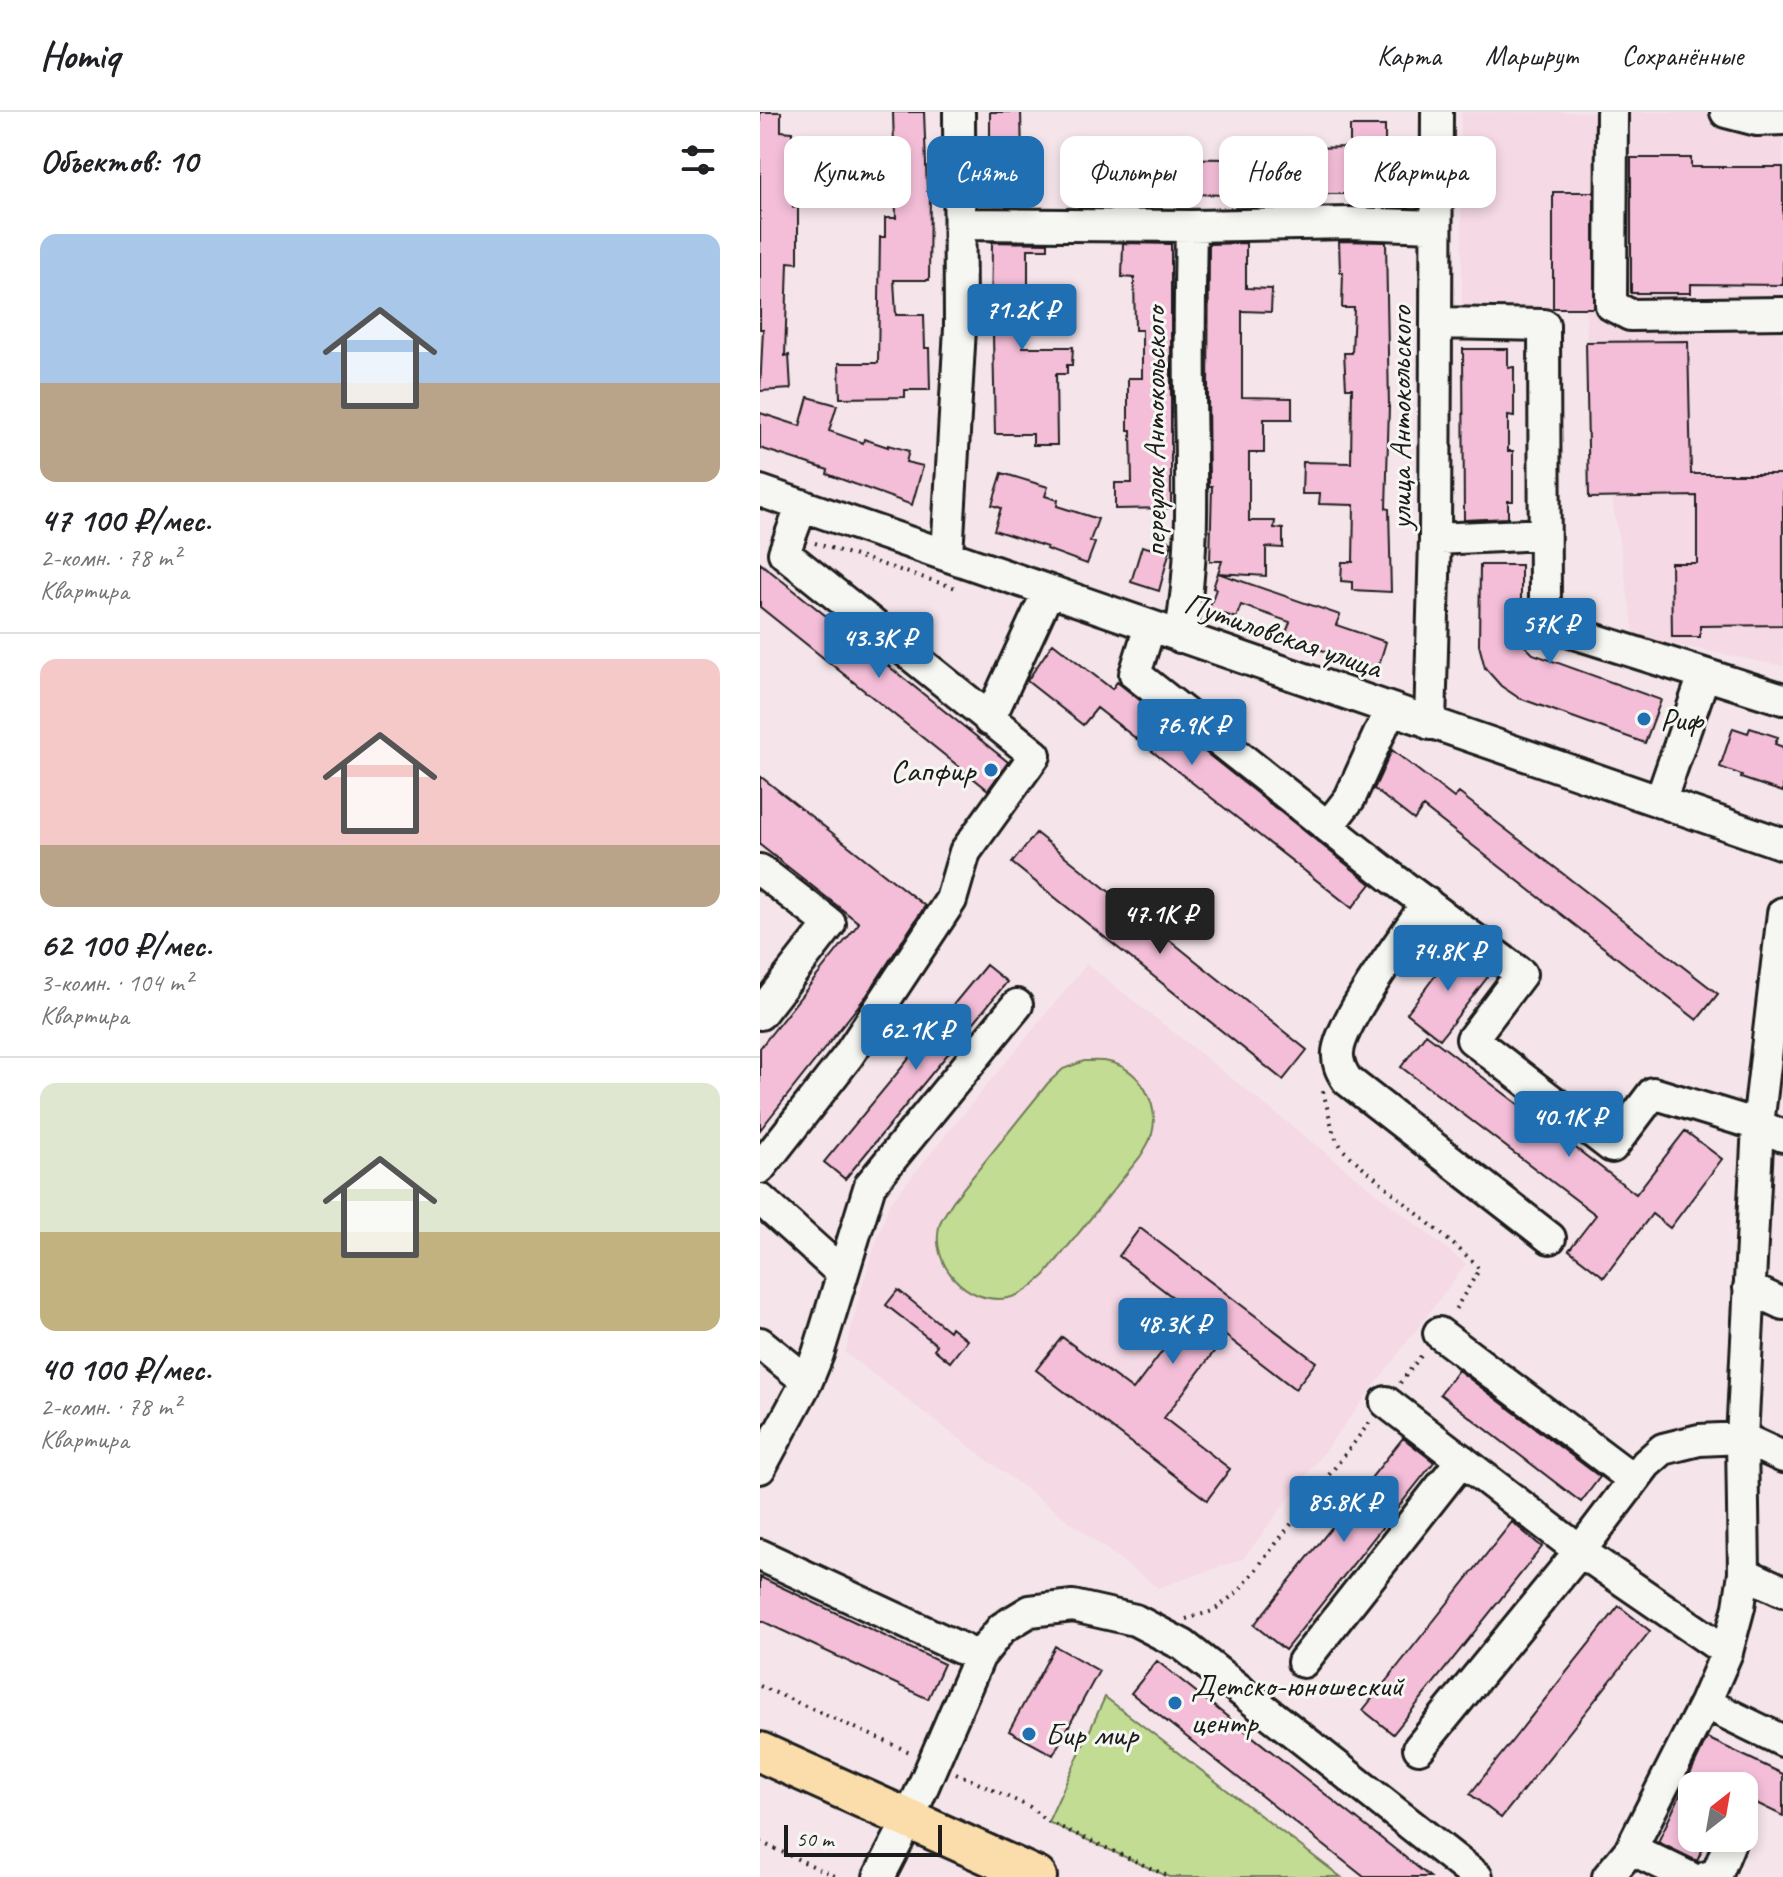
<!DOCTYPE html>
<html lang="ru">
<meta charset="utf-8">
<style>
:root{--surface:#fff;--page:#f2f2f2;--text:#202124;--muted:#757577;--line:#e0e0e0;--accent:#1f6fb2}
body{margin:0;font-family:Caveat,sans-serif;background:var(--page);color:var(--text);height:100vh;display:flex;flex-direction:column;font-size:30px;white-space:nowrap}
*{box-sizing:border-box;margin:0}
p{font-size:26px;color:var(--muted)}
.icon{flex:none;width:44px;height:44px;fill:none;stroke:currentColor;stroke-width:2;stroke-linecap:round;stroke-linejoin:round}
.map{position:relative;flex:1;overflow:hidden}
.details{display:flex;flex-direction:column;background:var(--surface);width:760px}
.details>*{flex:none}
.guide{position:absolute;left:24px;top:24px;width:760px;height:72px;display:flex;gap:16px}
.needle{width:52px;rotate:31deg}
.fabs{position:absolute;left:918px;top:1660px;display:grid;gap:16px}
.fabs a{display:grid;place-items:center;width:80px;height:80px;border-radius:16px;background:var(--surface);box-shadow:0 4px 12px #0003;font-size:40px}
.scale{position:absolute;left:24px;bottom:20px;width:158px;box-sizing:border-box;padding-left:8px;border:4px solid #1c1c1c;border-top:0;font-size:22px;line-height:28px;white-space:nowrap;color:#1c1c1c;-webkit-text-stroke:6px #f6f6f2;paint-order:stroke}
.price{position:absolute;translate:-50% -68px;padding:0 18px;border-radius:8px;background:var(--accent);color:#fff;font-size:26px;line-height:52px;filter:drop-shadow(0 2px 4px #0008)}
.price::after{content:'';position:absolute;left:50%;top:48px;width:24px;height:18px;margin-left:-12px;background:inherit;clip-path:polygon(0 0,100% 0,50% 100%)}
.price.on{background:#222;color:#fff}
ul{padding:0;list-style:none}
li{display:grid;align-content:center;gap:16px;height:424px;padding:0 40px}
li+li{border-top:2px solid var(--line)}
li span{display:grid;place-items:center;height:248px;border-radius:16px;color:#555}
li>.icon{margin-inline-start:auto}
span .icon{width:144px;height:144px;fill:#fffc;stroke-width:1}
li b{font-size:34px}
h2{display:flex;justify-content:space-between;align-items:center;height:96px;padding:0 40px;font-size:34px}
.tag{padding:0 28px;border-radius:16px;background:var(--surface);box-shadow:0 4px 12px #0003;font-size:28px;line-height:72px}
.tag.on{background:var(--accent);color:#fff}
header{display:flex;align-items:center;gap:48px;box-sizing:border-box;height:112px;padding:0 40px;background:var(--surface);border-bottom:2px solid var(--line)}
header strong{font-size:38px}
nav{display:flex;gap:44px;margin-inline-start:auto;font-size:28px}
main{display:flex;flex:1;min-height:0}
.map>svg:first-child{display:block}
.built{fill:#f5d9e5}
.green{fill:#c2dc93;stroke:#6f7c58;stroke-width:2}
.building{fill:#f4bed8;stroke:#1c1c1c;stroke-width:2}
.lines{fill:none;stroke-linecap:round;stroke-linejoin:round}
.minor-casing{stroke:#1c1c1c;stroke-width:36}
.major-casing{stroke:#1c1c1c;stroke-width:44}
.path{stroke:#1c1c1c;stroke-width:4;stroke-dasharray:2 6;stroke-linecap:butt}
.minor{stroke:#f6f6f2;stroke-width:30}
.major{stroke:#fbddab;stroke-width:38}
.poi-dot{fill:#1f6fb2;stroke:#f6f6f2;stroke-width:3}
.labels{text-anchor:middle;dominant-baseline:central;stroke-width:6;stroke-linejoin:round;paint-order:stroke}
.street-label{font-size:32px;fill:#1c1c1c;stroke:#f6f6f2}
.poi-label{font-size:32px;fill:#1c1c1c;stroke:#f6f6f2;text-anchor:start}
</style>
<header>
<strong>Homiq</strong>
<nav><a>Карта</a><a>Маршрут</a><a>Сохранённые</a></nav>
</header>
<main>
<section class="details">
<h2>Объектов: 10<svg class="icon" aria-label="filters" viewBox="0 0 24 24"><path d="M4 7h16M4 17h16"/><circle cx="9" cy="7" r="2"/><circle cx="15" cy="17" r="2"/></svg></h2>
<ul>
<li><span style="background:linear-gradient(#a9c7e8 60%,#b9a48a 0)"><svg class="icon" aria-label="home" viewBox="0 0 24 24"><path d="M3 11l9-7 9 7M6 9v11h12V9"/></svg></span><div><b>47 100 ₽/мес.</b><p>2-комн. · 78 m²</p><p>Квартира</p></div></li>
<li><span style="background:linear-gradient(#f6c9c9 75%,#b9a48a 0)"><svg class="icon" aria-label="home" viewBox="0 0 24 24"><path d="M3 11l9-7 9 7M6 9v11h12V9"/></svg></span><div><b>62 100 ₽/мес.</b><p>3-комн. · 104 m²</p><p>Квартира</p></div></li>
<li><span style="background:linear-gradient(#dfe7d0 60%,#c2b280 0)"><svg class="icon" aria-label="home" viewBox="0 0 24 24"><path d="M3 11l9-7 9 7M6 9v11h12V9"/></svg></span><div><b>40 100 ₽/мес.</b><p>2-комн. · 78 m²</p><p>Квартира</p></div></li>
</ul>
</section>
<div class="map">
<svg width="1023" height="1765" viewBox="0 0 1023 1765">
<rect width="100%" height="100%" fill="#f5e5ea"/>
<filter id="ink" filterUnits="userSpaceOnUse"><feTurbulence type="fractalNoise" baseFrequency=".0125" numOctaves="2"/><feDisplacementMap in="SourceGraphic" scale="16" xChannelSelector="R" yChannelSelector="G"/><feConvolveMatrix kernelMatrix="1 2 1 2 8 2 1 2 1" color-interpolation-filters="sRGB"/></filter>
<g filter="url(#ink)">
<path class="built" d="M701,0H1023V554L875,525L852,386H829L826,196L702,195Z
M327,852L706,1152L483,1447L398,1476L85,1241L103,1170L129,1092Z"/>
<path class="green" d="M324,949C332,949 341,948 349,950C380,957 400,992 392,1022C390,1030 384,1038 380,1045L285,1163C274,1173 263,1183 248,1186C207,1194 168,1151 180,1111C183,1104 189,1096 193,1089L288,971L303,957Z
M345,1585L581,1765H409L288,1710Z"/>
<path class="building" d="M0,0H21V19L32,20V26H34L33,95H38V151L28,150L25,244L29,243L31,277L0,279L3,217H0Z
M133,0H164L167,79H170L169,168H134L136,203H164L165,236H169L170,278H145V285L80,286L79,251H118L120,125H125V106H136Z
M230,0H261L262,44H267L268,77H264V83H230Z
M590,14H625V82H541V68L509,67V84L428,82V69H396L395,87L315,85L317,45L367,46V30H384V46L470,47V38L590,35Z
M871,46H931V55H1023V173L931,172V181H871Z
M793,80H834V196H793Z
M579,129L626,130L629,294L626,396L629,397L631,480L592,478V470L581,469L582,450H593L594,393L559,392L560,382H542L543,350L591,351L592,276H586L584,241H592L594,196H582L583,160H580Z
M232,130L288,131V137H268V180H275V199L263,198V235H313L312,253H307V262H296L297,333H273V322H235L233,223H231Z
M363,131L411,132V396L355,397V371H372L371,318H368V266H382V218H375L374,166L362,165Z
M486,131V176L512,177L511,200L482,199V285L532,286V307H504V341H489V409H515L514,416L523,417V436L506,435V464L458,461L462,449H450L452,374H449L448,286L449,132Z
M928,229L931,362H1023V513L940,514V525H912L911,451H937V384L829,386L826,230Z
M703,237H748V256L754,255V305L748,304V339H753V389H748V406L704,408Z
M48,285L77,293L69,319L103,331L104,327L128,335V333L149,339L146,350L163,354L152,393L67,362L68,358L0,336V301L40,314Z
M242,361L288,375L285,384L298,388L297,394L338,407L330,429L335,431L327,452L286,437L287,435L234,418L241,396L232,393Z
M397,425L412,430L399,479L371,470L382,434L393,437Z
M0,451L248,650L228,678L0,495Z
M720,453H761V530L773,542L901,588L885,631L759,586L741,574L725,556L719,533Z
M458,461L580,503L576,513L626,530L618,556L524,526L530,510L481,493L476,506L449,497L456,477L453,476Z
M293,531L352,577L357,570L611,772L592,796L337,596L323,613L267,569Z
M973,616L988,621L990,616L1018,625L1015,632L1023,635V680L981,666L982,663L960,655Z
M632,638L694,686L699,681L958,882L937,908L663,695L654,708L614,677Z
M0,664L165,794L107,883L0,1018V936L99,811L0,733Z
M276,721L547,938L523,968L252,751Z
M696,836L730,862L680,927L647,901Z
M226,853L247,870L85,1067L64,1050Z
M666,922L876,1082L925,1019L962,1047L910,1116L892,1102L844,1165L809,1138L836,1103L641,955Z
M380,1116L556,1250L535,1277L466,1224L404,1306L470,1357L447,1388L276,1258L302,1225L373,1278L432,1200L359,1144Z
M138,1178L189,1219L191,1215L207,1228L190,1250L174,1237L177,1233L126,1193Z
M698,1258L840,1365L821,1390L680,1282Z
M643,1326L674,1350L525,1538L494,1513Z
M752,1410L782,1435L633,1622L603,1598Z
M0,1465L184,1552L168,1587L0,1508Z
M859,1494L890,1519L741,1706L710,1682Z
M295,1534L339,1559L293,1643L249,1619Z
M397,1549L670,1765H604L371,1581Z
M947,1626L1023,1662V1704L984,1685V1674H932V1726H948L937,1749L898,1730Z"/>
<g class="lines">
<g class="minor-casing">
<path id="minor" d="M852,0L851,193L870,203L1023,201
M966,0L997,8L1023,7
M200,112L431,114L590,111L676,114
M677,211L784,213L785,497L795,515L1023,587
M0,379L1023,732
M675,427L784,422
M187,443L200,216L199,0
M390,514L375,562L635,768L761,862L712,927L852,1035L893,981L998,1013L1023,1024
M420,525C435,446 431,367 430,286C429,229 430,171 431,114
M229,608L288,480
M670,612L675,427L677,0
M900,690L944,563
M568,714L590,686L630,598
M0,758L70,812L0,902
M667,791C647,822 581,908 578,940C577,951 581,959 587,968L790,1126
M0,1056L88,944L191,788L205,740L275,643L24,441L42,393
M0,1087L82,1161
M989,1176L1023,1192
M679,1221L874,1368
M0,1231L47,1269
M626,1290L820,1439L967,1540
M0,1356L47,1269L58,1242L110,1073L257,893
M0,1443L219,1545L242,1516L270,1499L313,1494L375,1508L423,1533L717,1765
M984,1461L1023,1479
M543,1550L702,1348
M945,1591L1023,1629
M659,1636L820,1439L886,1352L903,1337L939,1328L982,1326L1023,1345
M871,1737L929,1765
M119,1765L149,1707L219,1545
M848,1765L871,1737L945,1591L967,1540L979,1495L984,1461L982,1326L998,1013L1023,801
M947,1765L957,1762L970,1730"/>
</g>
<g class="major-casing">
<path id="major" d="M0,1640L277,1765"/>
</g>
<path class="path" d="M55,431L196,476
M563,979L574,1023L583,1038L714,1150L719,1158L693,1201
M640,1271L664,1240
M426,1507L453,1499L480,1478L610,1310
M0,1574L152,1641
M196,1661L270,1695L285,1708L410,1765
M0,1730L77,1765"/>
<use href="#minor" class="minor"/>
<use href="#major" class="major"/>
</g>
</g>
<g class="poi-dot">
<circle cx="884" cy="607" r="8"/>
<circle cx="231" cy="658" r="8"/>
<circle cx="415" cy="1591" r="8"/>
<circle cx="269" cy="1622" r="8"/>
</g>
<g class="labels">
<g class="street-label">
<text transform="translate(640 306) rotate(-90)">улица Антокольского</text>
<text transform="translate(394 320) rotate(-90)">переулок Антокольского</text>
<text transform="translate(523 523) rotate(19)">Путиловская улица</text>
</g>
<g class="poi-label">
<text x="900" y="607">Риф</text>
<text x="215" y="658" text-anchor="end">Сапфир</text>
<text x="431" y="1573">Детско-юношеский<tspan x="431" dy="37">центр</tspan></text>
<text x="285" y="1622">Бир мир</text>
</g>
</g>
</svg>
<div class="fabs">
<a><svg class="needle" viewBox="-14 -14 28 28"><path d="M0-13l5 13h-10z" fill="#e53935"/><path d="M0 13l5-13h-10z" fill="#757577"/></svg></a>
</div>
<div class="scale">50 m</div>
<b class="price" style="left:262px;top:240px">71.2K ₽</b>
<b class="price" style="left:790px;top:554px">57K ₽</b>
<b class="price" style="left:119px;top:568px">43.3K ₽</b>
<b class="price" style="left:432px;top:655px">76.9K ₽</b>
<b class="price on" style="left:400px;top:844px">47.1K ₽</b>
<b class="price" style="left:688px;top:881px">74.8K ₽</b>
<b class="price" style="left:156px;top:960px">62.1K ₽</b>
<b class="price" style="left:809px;top:1047px">40.1K ₽</b>
<b class="price" style="left:413px;top:1254px">48.3K ₽</b>
<b class="price" style="left:584px;top:1432px">85.8K ₽</b>
<div class="guide">
<a class="tag">Купить</a>
<a class="tag on">Снять</a>
<a class="tag">Фильтры</a>
<a class="tag">Новое</a>
<a class="tag">Квартира</a>
</div>
</div>
</main>
